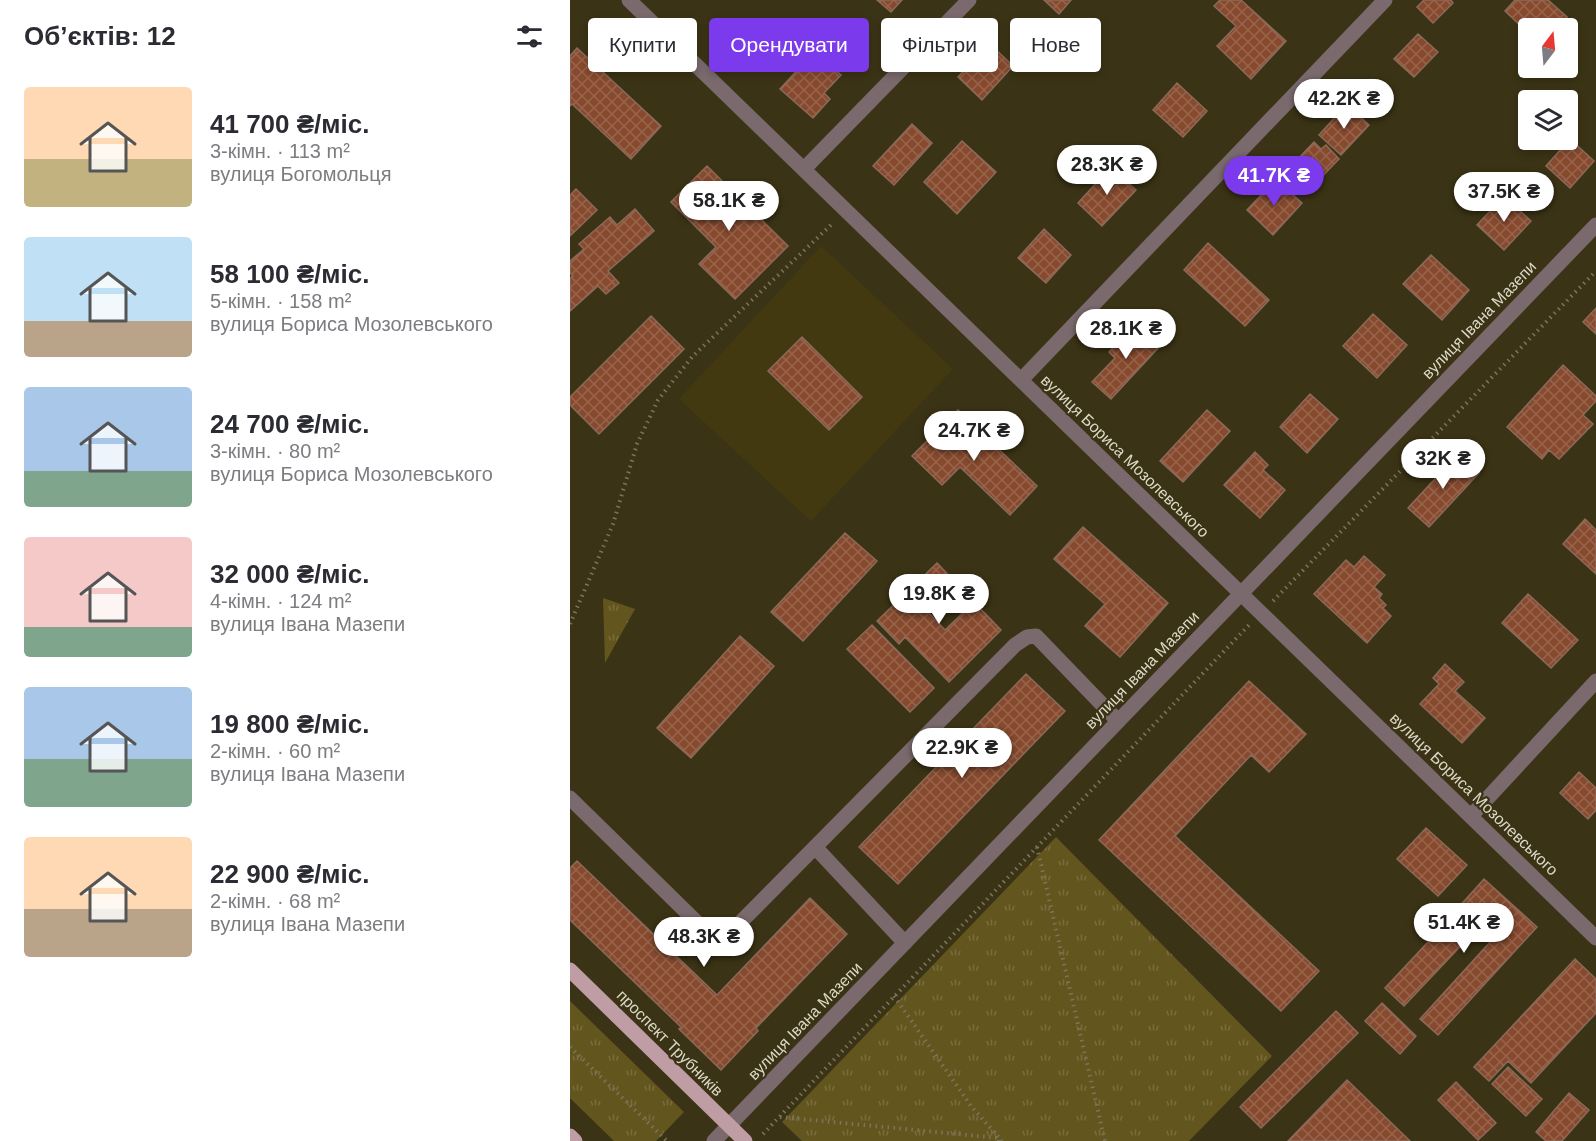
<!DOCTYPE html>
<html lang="uk">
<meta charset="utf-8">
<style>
:root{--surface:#fff;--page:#f2f2f3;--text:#2b2b33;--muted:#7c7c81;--accent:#7c3aed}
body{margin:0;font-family:Arial,sans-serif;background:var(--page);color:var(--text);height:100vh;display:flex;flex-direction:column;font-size:22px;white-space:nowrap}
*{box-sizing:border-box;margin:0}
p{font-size:20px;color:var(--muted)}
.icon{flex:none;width:33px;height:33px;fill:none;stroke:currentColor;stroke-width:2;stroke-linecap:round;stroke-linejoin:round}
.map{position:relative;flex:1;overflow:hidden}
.panel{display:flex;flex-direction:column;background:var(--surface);width:570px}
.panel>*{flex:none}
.top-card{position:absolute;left:18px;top:18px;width:570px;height:54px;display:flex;gap:12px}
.needle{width:39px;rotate:16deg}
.fabs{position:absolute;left:948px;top:18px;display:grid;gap:12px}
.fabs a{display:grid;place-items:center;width:60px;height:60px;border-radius:6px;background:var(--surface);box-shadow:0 3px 9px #0003;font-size:30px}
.price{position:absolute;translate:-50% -51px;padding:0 14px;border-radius:21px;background:#fff;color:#222;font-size:20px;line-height:39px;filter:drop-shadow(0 2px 3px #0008)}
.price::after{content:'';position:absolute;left:50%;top:36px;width:18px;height:14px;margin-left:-9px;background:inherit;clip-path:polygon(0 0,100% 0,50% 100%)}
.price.selected{background:var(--accent);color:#fff}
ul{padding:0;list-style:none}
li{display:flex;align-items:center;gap:18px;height:150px;padding:0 24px}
li span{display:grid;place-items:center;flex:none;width:168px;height:120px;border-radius:6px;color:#555}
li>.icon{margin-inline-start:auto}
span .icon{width:72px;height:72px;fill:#fffc;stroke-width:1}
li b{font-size:26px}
h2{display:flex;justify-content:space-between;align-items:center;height:72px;padding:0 24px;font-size:26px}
.tag{padding:0 21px;border-radius:6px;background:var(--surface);box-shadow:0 3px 9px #0003;font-size:21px;line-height:54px}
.tag.selected{background:var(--accent);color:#fff}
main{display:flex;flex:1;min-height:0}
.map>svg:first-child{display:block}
.built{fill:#433911}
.park{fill:url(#park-tufts)}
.building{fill:url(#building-cross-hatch);stroke:#8b6a5b;stroke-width:1.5}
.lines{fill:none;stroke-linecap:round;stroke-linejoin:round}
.path{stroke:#7b755c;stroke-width:4;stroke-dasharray:1.5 4.5;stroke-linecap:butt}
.minor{stroke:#7a696d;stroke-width:15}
.major{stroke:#bf9da5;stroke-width:15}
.labels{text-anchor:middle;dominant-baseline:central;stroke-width:4.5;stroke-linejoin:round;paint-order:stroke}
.street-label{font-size:16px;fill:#ddd9c7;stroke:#3b3315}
</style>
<main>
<section class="panel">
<h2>Об’єктів: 12<svg class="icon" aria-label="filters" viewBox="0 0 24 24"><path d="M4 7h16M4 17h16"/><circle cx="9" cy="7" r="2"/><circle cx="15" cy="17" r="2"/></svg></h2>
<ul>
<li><span style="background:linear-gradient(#ffd9b3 60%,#c2b280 0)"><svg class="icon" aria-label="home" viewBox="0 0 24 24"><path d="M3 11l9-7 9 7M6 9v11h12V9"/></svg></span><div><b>41 700 ₴/міс.</b><p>3-кімн. · 113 m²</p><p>вулиця Богомольця</p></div></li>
<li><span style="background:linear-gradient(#bfe0f5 70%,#b9a48a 0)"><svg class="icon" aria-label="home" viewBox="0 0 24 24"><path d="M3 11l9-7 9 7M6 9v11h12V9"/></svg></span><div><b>58 100 ₴/міс.</b><p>5-кімн. · 158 m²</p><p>вулиця Бориса Мозолевського</p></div></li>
<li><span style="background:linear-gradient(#a9c7e8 70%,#7fa58c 0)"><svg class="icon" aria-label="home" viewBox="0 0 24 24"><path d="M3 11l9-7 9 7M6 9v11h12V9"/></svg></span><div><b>24 700 ₴/міс.</b><p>3-кімн. · 80 m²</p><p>вулиця Бориса Мозолевського</p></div></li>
<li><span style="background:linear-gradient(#f6c9c9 75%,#7fa58c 0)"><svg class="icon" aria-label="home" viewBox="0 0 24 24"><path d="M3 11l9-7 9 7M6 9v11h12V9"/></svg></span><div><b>32 000 ₴/міс.</b><p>4-кімн. · 124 m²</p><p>вулиця Івана Мазепи</p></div></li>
<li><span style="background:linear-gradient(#a9c7e8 60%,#7fa58c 0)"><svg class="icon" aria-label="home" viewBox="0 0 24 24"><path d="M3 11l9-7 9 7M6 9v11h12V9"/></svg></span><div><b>19 800 ₴/міс.</b><p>2-кімн. · 60 m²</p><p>вулиця Івана Мазепи</p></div></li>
<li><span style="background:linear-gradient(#ffd9b3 60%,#b9a48a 0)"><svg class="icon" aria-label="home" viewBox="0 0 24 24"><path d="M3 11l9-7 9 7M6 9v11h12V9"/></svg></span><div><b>22 900 ₴/міс.</b><p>2-кімн. · 68 m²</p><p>вулиця Івана Мазепи</p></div></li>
</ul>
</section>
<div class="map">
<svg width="1026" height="1141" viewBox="0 0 1026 1141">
<defs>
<pattern id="park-tufts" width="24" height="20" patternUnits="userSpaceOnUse" patternTransform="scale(1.5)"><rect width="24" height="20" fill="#63551e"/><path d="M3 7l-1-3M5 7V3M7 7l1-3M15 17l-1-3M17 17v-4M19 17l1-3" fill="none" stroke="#796d3d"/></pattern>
<pattern id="building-cross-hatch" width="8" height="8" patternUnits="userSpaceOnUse" patternTransform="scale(1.5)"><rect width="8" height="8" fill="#874a2e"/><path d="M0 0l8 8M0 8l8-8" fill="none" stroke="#98644b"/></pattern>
</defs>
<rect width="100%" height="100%" fill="#3b3315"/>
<path class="built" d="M251,246L383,369L241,521L109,399Z"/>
<path class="park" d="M33,598L65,609L35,663Z
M486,837L702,1056L619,1141H232L212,1122Z
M0,1001L114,1112L86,1141H44L0,1098Z"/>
<path class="building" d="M307,0H332L321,12Z
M474,0H501L489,14Z
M650,0H671L716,41L681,79L647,46L666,26L644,6Z
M854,0H881L883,3L863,23L847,7Z
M945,0H978L997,17L986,28H958V33L935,11Z
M848,34L868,52L844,77L824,59Z
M419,43L443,66L412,100L388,77Z
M7,48L91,126L61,159L2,104L0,106V56Z
M249,55L271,75L254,93L260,99L243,118L210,89L231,66L235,70Z
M607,83L637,111L613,137L583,110Z
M777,104L799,125L771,155L749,135Z
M342,124L362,143L324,185L303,166Z
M1000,139L1024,161L1000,188L976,166Z
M392,141L426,172L387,214L354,182Z
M744,142L751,149L756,145L769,159L742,187L721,166Z
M137,166L218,246L165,299L129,264L146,247L101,202Z
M541,167L566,190L532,226L508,203Z
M706,179L732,203L703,235L677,210Z
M6,189L27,210L0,236V195Z
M934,196L961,221L934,250L907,225Z
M65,209L84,231L38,271L49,283L36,294L28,286L0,311V278L3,276L0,273V261L14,249L9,244L40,217L47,225Z
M474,229L501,255L476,283L448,258Z
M638,243L699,300L675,326L614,270Z
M861,255L899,290L872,320L833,284Z
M1026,308V334L1013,322Z
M803,314L837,345L807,378L773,346Z
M81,316L114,349L29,434L0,405V397Z
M566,323L590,346L541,399L522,382L545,358L539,352Z
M232,337L292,397L259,430L198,371Z
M993,365L1026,396V401L1013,415L1023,424L989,459L979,450L972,459L937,427Z
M740,394L768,419L737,453L710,427Z
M388,410L467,486L440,515L390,467L372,485L342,456Z
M637,410L660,431L613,482L590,461Z
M685,452L698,465L693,470L715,490L690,518L654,485Z
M888,454L909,473L859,527L838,508Z
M1015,519L1026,530V574L993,544Z
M513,527L598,603L550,657L515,626L535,604L484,559Z
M275,533L307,561L233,641L201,612Z
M794,556L815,575L804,587L812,594L809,598L816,605L813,608L821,616L797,643L744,594L776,560L784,567Z
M367,563L388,585L359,613L375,630L404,602L431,630L379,682L335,637L329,644L307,621Z
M958,594L1008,640L981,668L932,623Z
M302,625L364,688L340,712L277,649Z
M170,636L204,666L121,758L87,728Z
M875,664L894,682L885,691L915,718L892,743L850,704L869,684L863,678Z
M456,674L495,711L328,884L289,847Z
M679,681L736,734L699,772L681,755L605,836L749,971L711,1011L529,840Z
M1009,772L1026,788V810L1018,819L990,793Z
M856,828L897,865L868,896L827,859Z
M7,861L147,995L240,898L277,934L186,1028L188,1031L151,1070L109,1029L111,1027L0,920V868Z
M914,879L967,927L868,1035L850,1019L932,929L918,917L834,1006L815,988L888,910L887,909Z
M1005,959L1026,979V1013L961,1083L938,1061L919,1081L904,1067Z
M812,1003L846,1036L830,1054L795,1021Z
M766,1011L788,1033L691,1128L670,1107Z
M938,1067L972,1099L956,1116L922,1084Z
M777,1080L840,1141H718Z
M886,1082L926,1123L908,1140L868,1100Z
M999,1093L1019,1110L992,1141H976L966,1132Z"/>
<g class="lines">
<path class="path" d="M703,601L1026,271
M0,624L43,524L67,444L88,400L122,357L263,223
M467,847L535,1141
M324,996L401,1106L432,1141
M0,1047L97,1141
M210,1117L429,1138V1141
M193,1134L679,625"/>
<path class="minor" d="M59,0L1026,938
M234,169L399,0
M451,380L815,0
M0,798L149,944L445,645L457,637L466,636L548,721
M901,816L1026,681
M245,847L335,943
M144,1141L1026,225"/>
<path class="major" d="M0,970L175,1141
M0,1136L5,1141"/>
</g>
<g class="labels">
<g class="street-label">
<text transform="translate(909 320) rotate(-46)">вулиця Івана Мазепи</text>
<text transform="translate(555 456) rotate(44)">вулиця Бориса Мозолевського</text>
<text transform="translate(572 670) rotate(-46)">вулиця Івана Мазепи</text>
<text transform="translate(904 794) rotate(44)">вулиця Бориса Мозолевського</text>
<text transform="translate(235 1021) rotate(-46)">вулиця Івана Мазепи</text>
<text transform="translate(100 1043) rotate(45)">проспект Трубників</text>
</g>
</g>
</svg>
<div class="fabs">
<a><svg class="needle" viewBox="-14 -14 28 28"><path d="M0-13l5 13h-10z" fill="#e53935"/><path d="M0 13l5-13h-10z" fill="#7c7c81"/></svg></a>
<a><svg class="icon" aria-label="layers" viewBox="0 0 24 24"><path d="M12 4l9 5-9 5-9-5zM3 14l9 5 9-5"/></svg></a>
</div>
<b class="price" style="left:774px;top:130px">42.2K ₴</b>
<b class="price" style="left:537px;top:196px">28.3K ₴</b>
<b class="price selected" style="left:704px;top:207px">41.7K ₴</b>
<b class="price" style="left:934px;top:223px">37.5K ₴</b>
<b class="price" style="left:159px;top:232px">58.1K ₴</b>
<b class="price" style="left:556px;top:360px">28.1K ₴</b>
<b class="price" style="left:404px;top:462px">24.7K ₴</b>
<b class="price" style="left:873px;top:490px">32K ₴</b>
<b class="price" style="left:369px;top:625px">19.8K ₴</b>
<b class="price" style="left:392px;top:779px">22.9K ₴</b>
<b class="price" style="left:894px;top:954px">51.4K ₴</b>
<b class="price" style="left:134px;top:968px">48.3K ₴</b>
<div class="top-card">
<a class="tag">Купити</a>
<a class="tag selected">Орендувати</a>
<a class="tag">Фільтри</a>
<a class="tag">Нове</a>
</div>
</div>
</main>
